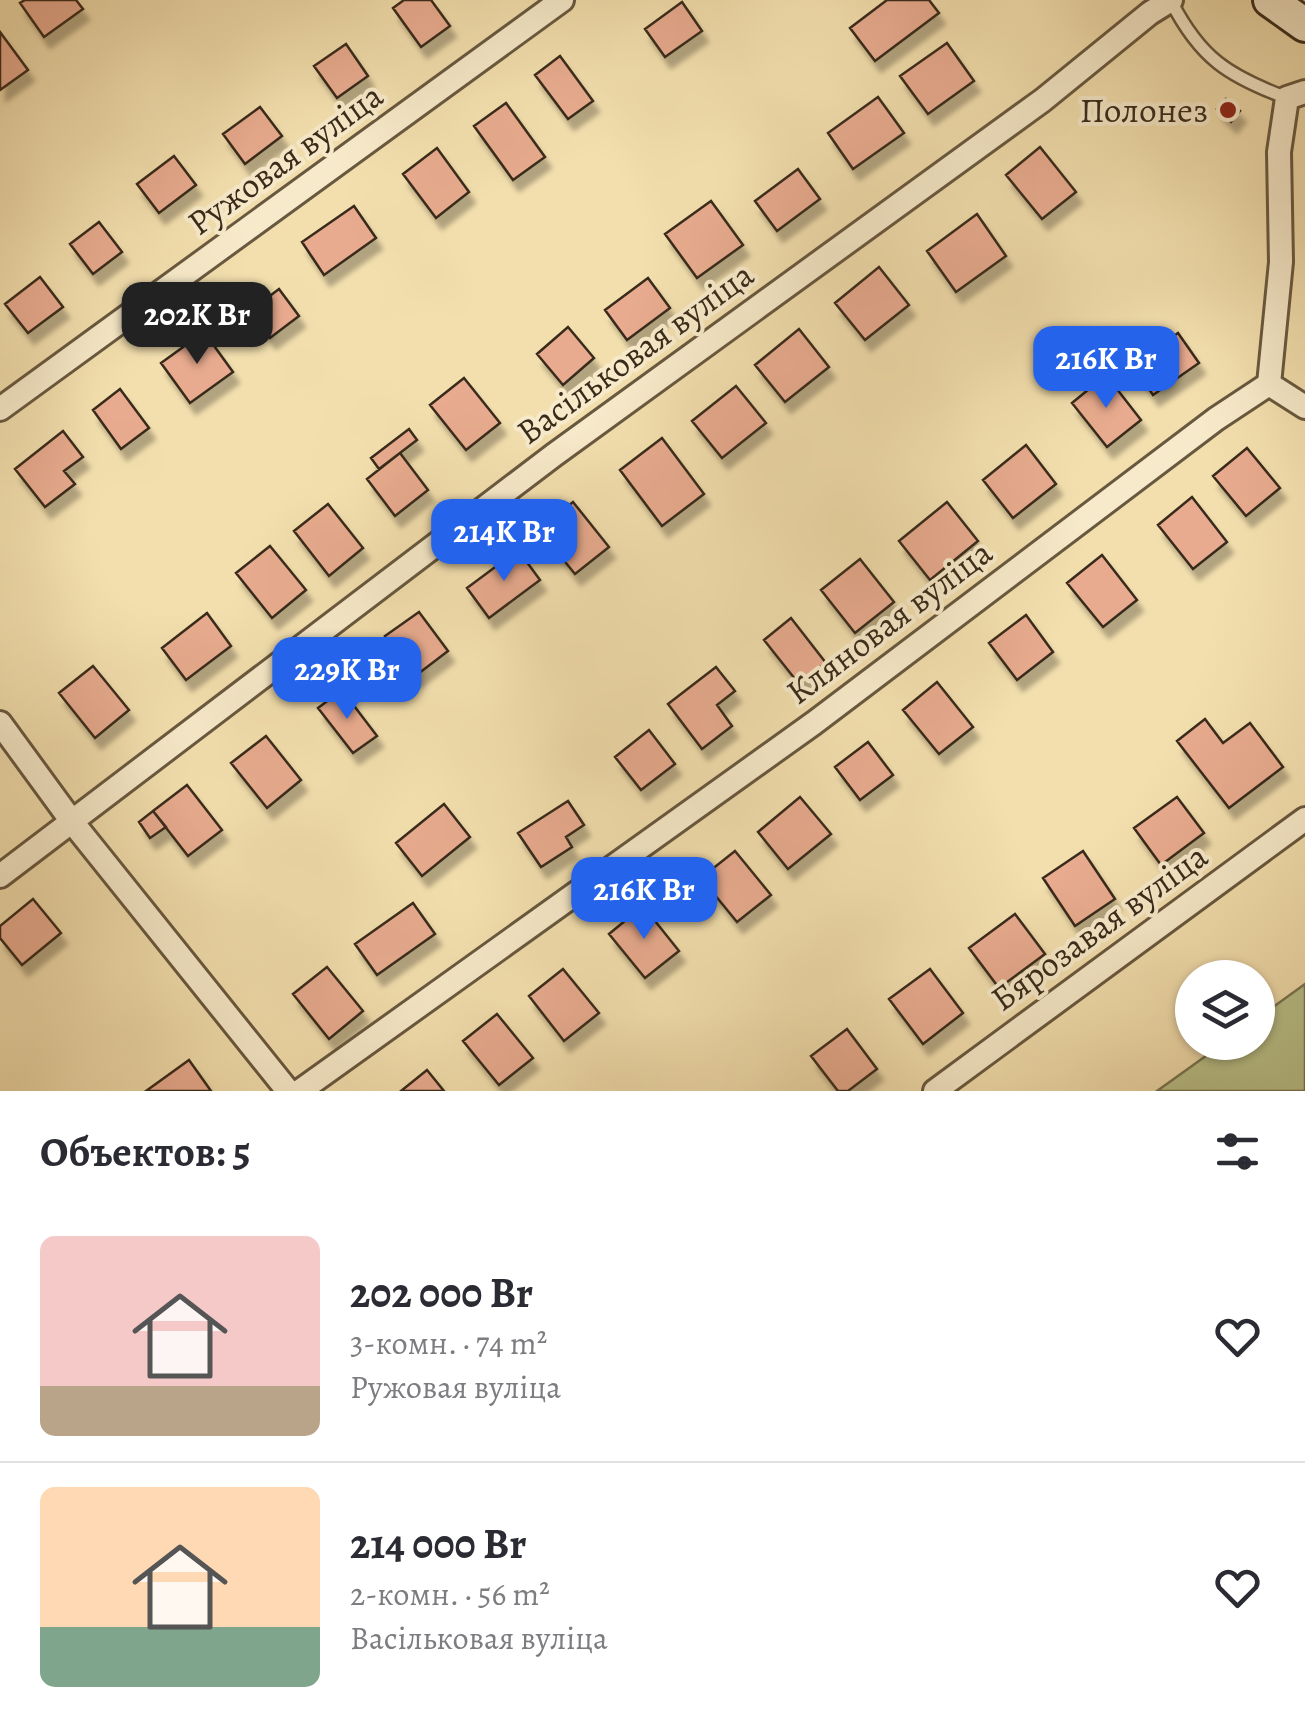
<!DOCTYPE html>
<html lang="ru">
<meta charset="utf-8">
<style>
:root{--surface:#fff;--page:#f7f7f7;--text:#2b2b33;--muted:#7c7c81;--line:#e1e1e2;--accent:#2563eb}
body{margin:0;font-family:Alegreya,serif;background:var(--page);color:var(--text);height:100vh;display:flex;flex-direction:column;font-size:38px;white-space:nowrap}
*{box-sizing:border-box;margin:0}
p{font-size:32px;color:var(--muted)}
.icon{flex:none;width:55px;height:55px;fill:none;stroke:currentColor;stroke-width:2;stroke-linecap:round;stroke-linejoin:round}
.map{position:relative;height:1091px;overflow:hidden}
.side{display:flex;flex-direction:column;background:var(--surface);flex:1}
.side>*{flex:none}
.tools{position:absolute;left:1175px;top:960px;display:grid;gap:20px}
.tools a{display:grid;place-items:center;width:100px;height:100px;border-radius:50%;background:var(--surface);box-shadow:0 2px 8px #0004;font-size:50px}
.price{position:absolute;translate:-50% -85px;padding:0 22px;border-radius:20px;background:var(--accent);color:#fff;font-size:32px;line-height:65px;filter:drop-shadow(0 2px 5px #0008)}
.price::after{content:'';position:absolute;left:50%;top:60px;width:30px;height:22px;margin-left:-15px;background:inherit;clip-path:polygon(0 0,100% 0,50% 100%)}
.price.on{background:#222;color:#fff}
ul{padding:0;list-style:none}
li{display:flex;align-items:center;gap:30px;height:250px;padding:0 40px}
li+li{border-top:2px solid var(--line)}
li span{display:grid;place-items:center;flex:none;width:280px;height:200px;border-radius:15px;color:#555}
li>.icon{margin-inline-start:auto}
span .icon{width:120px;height:120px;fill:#fffc;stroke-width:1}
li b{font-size:42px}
h2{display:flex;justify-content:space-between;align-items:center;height:120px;padding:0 40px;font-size:42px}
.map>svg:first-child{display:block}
.green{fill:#bac28b;stroke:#7a7652;stroke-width:2.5}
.building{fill:#e8ab8f;stroke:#392b1a;stroke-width:2.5;filter:url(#shadow)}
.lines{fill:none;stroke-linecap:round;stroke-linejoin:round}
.service-casing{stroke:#68583f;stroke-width:16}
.minor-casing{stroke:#68583f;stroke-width:28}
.secondary-casing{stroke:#392b1a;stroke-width:38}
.service{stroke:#f7eaca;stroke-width:11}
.minor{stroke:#f7eaca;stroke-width:22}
.secondary{stroke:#f7eaca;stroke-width:32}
.poi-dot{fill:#8f2418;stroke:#f7eaca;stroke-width:4}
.labels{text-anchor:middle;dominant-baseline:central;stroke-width:8;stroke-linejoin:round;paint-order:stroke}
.poi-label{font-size:35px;fill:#392b1a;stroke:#f7eaca;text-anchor:end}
.street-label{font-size:35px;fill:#392b1a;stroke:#f7eaca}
</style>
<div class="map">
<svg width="1305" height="1091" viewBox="0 0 1305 1091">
<defs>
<filter id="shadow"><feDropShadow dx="6" dy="11" stdDeviation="2.5" flood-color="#0004"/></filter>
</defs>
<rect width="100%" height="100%" fill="#f3dfae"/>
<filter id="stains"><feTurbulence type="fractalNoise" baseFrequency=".002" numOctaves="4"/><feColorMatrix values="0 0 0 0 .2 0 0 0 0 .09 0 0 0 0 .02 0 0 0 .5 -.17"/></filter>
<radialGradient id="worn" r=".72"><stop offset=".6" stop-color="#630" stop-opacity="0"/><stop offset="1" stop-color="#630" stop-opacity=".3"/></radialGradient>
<path class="green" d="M1305,984V1091H1157L1224,1043L1258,1042V1018Z"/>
<path class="building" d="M25,0H76L83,9L44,37L20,3Z
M404,0H431L450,26L421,47L393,8Z
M887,0H929L939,13L875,61L850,28Z
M682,2L702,31L665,57L645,29Z
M0,32L28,70L0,90Z
M947,43L974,81L928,114L900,76Z
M346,44L368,76L337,98L314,66Z
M560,56L593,101L568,119L535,75Z
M878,97L904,133L853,169L828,133Z
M1226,99L1240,111L1231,122L1217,109Z
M506,103L545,157L513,180L474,126Z
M260,107L282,136L245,164L223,134Z
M1040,147L1076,192L1042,219L1006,175Z
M437,148L469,192L436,218L403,174Z
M174,156L196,185L159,213L137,184Z
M798,169L820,199L777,231L755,201Z
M711,201L743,245L697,278L665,234Z
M354,206L376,238L324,275L302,242Z
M977,214L1006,256L956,292L927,251Z
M99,222L122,252L93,274L70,244Z
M879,267L909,305L865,340L835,303Z
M40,277L63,307L28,333L5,304Z
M648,278L670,308L627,340L605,310Z
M279,289L299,316L270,338L250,311Z
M568,327L594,358L563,385L537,354Z
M799,329L829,367L785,402L755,365Z
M204,332L233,372L190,403L161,363Z
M1178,333L1199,363L1153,395L1133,365Z
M1106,375L1141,420L1107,447L1072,403Z
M464,378L500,423L466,450L430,405Z
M736,386L766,423L722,458L692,421Z
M120,389L149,428L121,449L93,410Z
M409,429L417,440L379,469L371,458Z
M63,431L83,457L64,471L75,484L45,507L15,469Z
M662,438L704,494L662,526L620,470Z
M1026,445L1056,484L1013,518L983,480Z
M1247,448L1280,488L1246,516L1213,476Z
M400,453L428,490L395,516L367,479Z
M1192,497L1227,542L1193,569L1158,525Z
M573,502L609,547L575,574L539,530Z
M947,502L978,541L930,580L899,541Z
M328,504L363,548L329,576L294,531Z
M270,546L306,590L272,618L236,573Z
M518,550L540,580L489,618L467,588Z
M1102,555L1137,600L1103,627L1067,583Z
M860,559L894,602L855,633L821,590Z
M419,612L448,651L414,677L385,636Z
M207,613L231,646L186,680L162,648Z
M1026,615L1053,652L1017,680L989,643Z
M791,618L826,663L799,684L764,640Z
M93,666L129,710L95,738L59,693Z
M716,667L735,691L717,705L732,726L702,749L668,704Z
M937,682L973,727L939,754L903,710Z
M342,690L377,736L353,753L318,708Z
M1205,719L1223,743L1250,723L1283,767L1229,808L1177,741Z
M649,730L675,764L641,790L615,757Z
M266,736L301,780L267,808L231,763Z
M868,742L893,775L860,800L835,767Z
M187,785L222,830L188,856L153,811Z
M800,797L831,834L788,869L758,832Z
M1177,797L1204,833L1161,865L1134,828Z
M568,801L584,825L566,837L572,847L541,867L518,833Z
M444,804L470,837L422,876L396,843Z
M153,811L166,827L150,838L139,822Z
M735,851L771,895L737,922L701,878Z
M1083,851L1115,899L1075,926L1043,878Z
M33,899L61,933L22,965L0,938V926Z
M413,903L435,934L377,975L355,944Z
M643,906L679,951L645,978L609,934Z
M1015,914L1045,954L999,988L969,948Z
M327,967L363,1011L329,1039L293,994Z
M563,969L599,1013L564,1041L529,996Z
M930,969L963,1013L923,1044L889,999Z
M497,1014L533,1058L499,1085L463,1041Z
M847,1029L877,1069L848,1091H838L811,1056Z
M189,1060L211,1091H146Z
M427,1070L444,1091H401Z"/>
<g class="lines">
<g class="service-casing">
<path id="service" d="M1171,1C1200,58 1228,76 1287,98"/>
</g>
<g class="minor-casing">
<path id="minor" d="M1269,384L1305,407
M0,409L562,0
M0,723L73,823L288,1091
M0,876L554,455L1043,100L1150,13L1171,0
M300,1091L814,723L1216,419L1269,384L1281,262L1279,152L1287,98L1305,92
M935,1091L1305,819"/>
</g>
<g class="secondary-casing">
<path id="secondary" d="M1270,0L1305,25"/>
</g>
<use href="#service" class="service"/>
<use href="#minor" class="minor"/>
<use href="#secondary" class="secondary"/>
</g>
<circle class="poi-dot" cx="1228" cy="110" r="10"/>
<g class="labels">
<g class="poi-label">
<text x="1208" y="110">Полонез</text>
</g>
<g class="street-label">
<text transform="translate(285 159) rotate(-36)">Ружовая вуліца</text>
<text transform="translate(635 353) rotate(-36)">Васільковая вуліца</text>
<text transform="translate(889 622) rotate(-37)">Кляновая вуліца</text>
<text transform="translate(1099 927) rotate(-36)">Бярозавая вуліца</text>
</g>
</g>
<rect width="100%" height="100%" filter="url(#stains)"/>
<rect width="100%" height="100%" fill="url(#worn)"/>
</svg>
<div class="tools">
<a><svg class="icon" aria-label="layers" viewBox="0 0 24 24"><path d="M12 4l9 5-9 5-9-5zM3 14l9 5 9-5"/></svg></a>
</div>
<b class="price on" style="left:197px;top:367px">202K Br</b>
<b class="price" style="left:1106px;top:411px">216K Br</b>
<b class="price" style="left:504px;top:584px">214K Br</b>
<b class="price" style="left:347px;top:722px">229K Br</b>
<b class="price" style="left:644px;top:942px">216K Br</b>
</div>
<section class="side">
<h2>Объектов: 5<svg class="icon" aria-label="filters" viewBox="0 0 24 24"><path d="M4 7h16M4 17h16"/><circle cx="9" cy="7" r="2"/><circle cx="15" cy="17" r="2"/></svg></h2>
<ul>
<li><span style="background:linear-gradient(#f6c9c9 75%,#b9a48a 0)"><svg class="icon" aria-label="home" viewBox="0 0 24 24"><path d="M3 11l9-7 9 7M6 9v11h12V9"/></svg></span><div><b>202 000 Br</b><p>3-комн. · 74 m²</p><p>Ружовая вуліца</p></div><svg class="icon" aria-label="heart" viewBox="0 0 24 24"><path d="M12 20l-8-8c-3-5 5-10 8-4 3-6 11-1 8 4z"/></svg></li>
<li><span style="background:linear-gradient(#ffd9b3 70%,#7fa58c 0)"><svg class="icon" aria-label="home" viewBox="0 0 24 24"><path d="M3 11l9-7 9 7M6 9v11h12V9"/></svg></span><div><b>214 000 Br</b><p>2-комн. · 56 m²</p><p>Васільковая вуліца</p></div><svg class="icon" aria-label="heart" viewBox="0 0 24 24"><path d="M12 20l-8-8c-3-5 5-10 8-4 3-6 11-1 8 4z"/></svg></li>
</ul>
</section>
